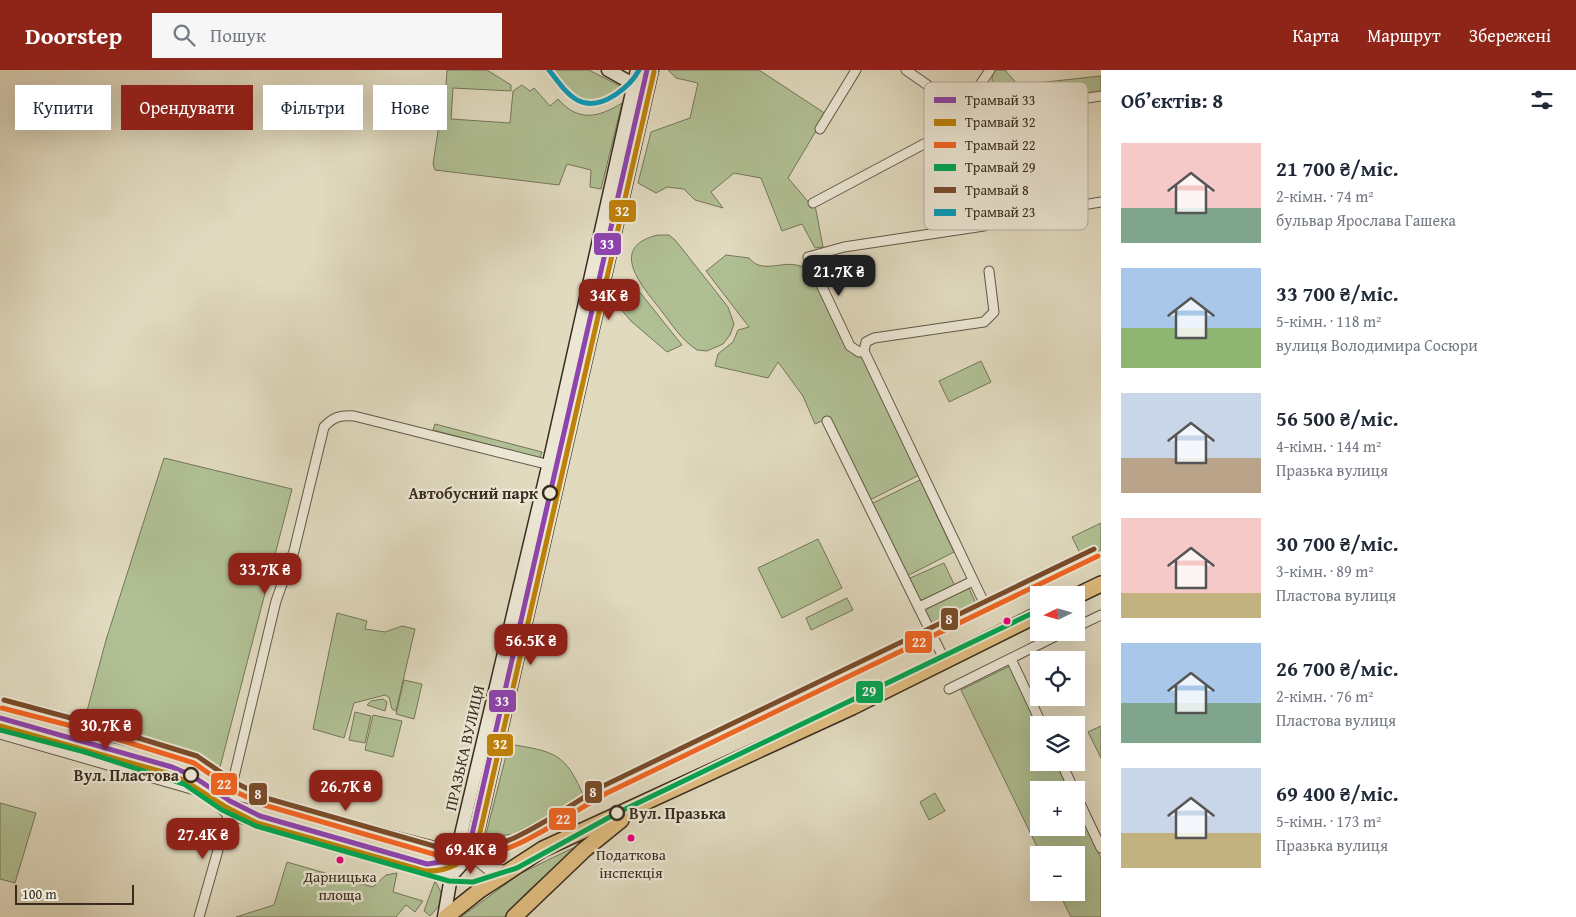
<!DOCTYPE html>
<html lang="uk">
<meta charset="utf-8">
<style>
:root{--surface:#fff;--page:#f6f6f7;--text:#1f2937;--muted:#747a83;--accent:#8f2418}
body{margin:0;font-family:"Gentium Book Plus",serif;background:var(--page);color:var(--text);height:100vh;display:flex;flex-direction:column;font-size:19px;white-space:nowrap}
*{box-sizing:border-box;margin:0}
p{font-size:16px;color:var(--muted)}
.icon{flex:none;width:28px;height:28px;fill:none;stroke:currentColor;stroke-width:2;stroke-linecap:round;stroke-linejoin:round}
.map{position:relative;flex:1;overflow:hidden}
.details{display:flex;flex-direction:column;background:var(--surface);width:475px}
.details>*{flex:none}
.guide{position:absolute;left:15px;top:15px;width:475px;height:45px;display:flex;gap:10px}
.needle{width:32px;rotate:265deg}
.tools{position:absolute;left:1030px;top:516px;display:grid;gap:10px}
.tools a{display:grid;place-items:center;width:55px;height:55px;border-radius:0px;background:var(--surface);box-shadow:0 5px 20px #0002;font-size:25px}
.scale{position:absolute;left:15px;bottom:12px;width:119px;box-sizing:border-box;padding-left:5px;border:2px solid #382c1f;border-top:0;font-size:14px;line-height:18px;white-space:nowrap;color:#382c1f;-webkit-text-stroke:4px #ece7d5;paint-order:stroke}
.price{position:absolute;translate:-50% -42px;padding:0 11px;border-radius:10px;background:var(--accent);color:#fff;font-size:16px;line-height:32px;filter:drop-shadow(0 1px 2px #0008)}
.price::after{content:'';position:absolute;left:50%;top:30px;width:15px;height:11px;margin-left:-8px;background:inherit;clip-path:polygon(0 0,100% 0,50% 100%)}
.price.current{background:#222;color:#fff}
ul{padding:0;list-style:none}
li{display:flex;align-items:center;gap:15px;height:125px;padding:0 20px}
li span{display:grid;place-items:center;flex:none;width:140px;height:100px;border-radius:0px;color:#555}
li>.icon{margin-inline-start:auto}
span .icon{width:60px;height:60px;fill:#fffc;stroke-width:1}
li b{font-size:21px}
h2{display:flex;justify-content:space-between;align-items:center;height:60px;padding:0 20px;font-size:21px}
.pill{padding:0 18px;border-radius:0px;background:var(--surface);box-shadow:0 5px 20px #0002;font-size:18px;line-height:45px}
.pill.current{background:var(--accent);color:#fff}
header{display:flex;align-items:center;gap:30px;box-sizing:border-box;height:70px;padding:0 25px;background:var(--accent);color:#fff}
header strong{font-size:24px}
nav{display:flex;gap:28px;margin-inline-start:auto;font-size:18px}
.search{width:350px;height:45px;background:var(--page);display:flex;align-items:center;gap:12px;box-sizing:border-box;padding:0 18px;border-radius:0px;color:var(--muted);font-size:19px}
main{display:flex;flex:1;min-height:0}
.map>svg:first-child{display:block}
.green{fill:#b0c094;stroke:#74765a}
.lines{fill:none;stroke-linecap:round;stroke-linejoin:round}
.street-casing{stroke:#625847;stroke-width:11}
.secondary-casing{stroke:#382c1f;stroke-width:15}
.primary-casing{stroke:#382c1f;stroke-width:18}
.street{stroke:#ece7d5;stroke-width:9}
.secondary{stroke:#ece7d5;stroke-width:12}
.primary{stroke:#e0bd80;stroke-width:15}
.tram-1-casing{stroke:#ece7d5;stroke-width:9}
.tram-2-casing{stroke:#ece7d5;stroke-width:9}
.tram-3-casing{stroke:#ece7d5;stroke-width:9}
.tram-4-casing{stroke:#ece7d5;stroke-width:9}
.tram-5-casing{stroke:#ece7d5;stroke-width:9}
.tram-6-casing{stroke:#ece7d5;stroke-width:9}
.tram-1{stroke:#8e44ad;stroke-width:5}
.tram-2{stroke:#be8109;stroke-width:5}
.tram-3{stroke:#f26522;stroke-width:5}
.tram-4{stroke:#00a651;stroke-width:5}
.tram-5{stroke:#7a4b2a;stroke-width:5}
.tram-6{stroke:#069cbc;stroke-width:5}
.stop-dot{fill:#ece7d5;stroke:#382c1f;stroke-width:2.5}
.bus-dot{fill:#e5007d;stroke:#ece7d5;stroke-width:2}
.labels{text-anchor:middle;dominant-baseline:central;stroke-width:4.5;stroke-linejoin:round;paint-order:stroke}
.bus-label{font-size:15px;fill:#382c1f;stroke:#ece7d5}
.stop-label{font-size:16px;font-weight:bold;fill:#382c1f;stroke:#ece7d5;text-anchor:end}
.street-label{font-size:16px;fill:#382c1f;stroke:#ece7d5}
.key{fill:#ece7d5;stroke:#b6af9e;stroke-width:1}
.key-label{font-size:14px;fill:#382c1f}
.line-badge{stroke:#ece7d5;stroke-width:2}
.badge-label{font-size:14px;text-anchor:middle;font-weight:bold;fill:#fff}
</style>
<header>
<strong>Doorstep</strong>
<div class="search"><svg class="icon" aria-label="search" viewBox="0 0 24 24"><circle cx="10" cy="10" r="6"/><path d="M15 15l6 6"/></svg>Пошук</div>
<nav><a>Карта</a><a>Маршрут</a><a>Збережені</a></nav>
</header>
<main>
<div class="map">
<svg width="1101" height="847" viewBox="0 0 1101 847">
<rect width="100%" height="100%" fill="#e1dabf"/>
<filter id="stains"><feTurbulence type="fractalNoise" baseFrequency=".004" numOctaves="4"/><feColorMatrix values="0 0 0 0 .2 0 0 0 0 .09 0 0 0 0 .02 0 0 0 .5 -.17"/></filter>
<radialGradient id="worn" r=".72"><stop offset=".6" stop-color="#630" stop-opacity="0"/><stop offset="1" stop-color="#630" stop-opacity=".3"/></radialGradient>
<path class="green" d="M447,0H487L511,15V21L453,18L451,49L510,53L513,21L522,15L530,21L534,18L550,36L558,29C578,52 598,48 622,33L601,119L590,117L591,100L567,94L559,115L435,100L433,94L440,48H444Z
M546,0H589L622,17C618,25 614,29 606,33C579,47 560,18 546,0Z
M668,0H759L826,44L788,108L811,135H815L823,177L815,178L802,154L782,161L761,108L734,103L711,122L723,138L695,130L684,119L667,117L656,123L638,113L651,62L690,48L698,13L676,8Z
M995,0H1005L1018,15L1101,6V23L1056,30L1001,27C993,20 989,10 995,0Z
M658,165H669L676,171L728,237L734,254L730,265L723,274L707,281L697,280C681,270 671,253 660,239C642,216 607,177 658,165Z
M726,185L749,188C765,208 789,183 810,202C819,209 842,265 849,279L854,285L865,287L919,405L870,430L824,350L815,354L803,326L778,292L768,308L715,296L718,284L733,272L738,260L749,257L706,201Z
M638,220L682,275L667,282L631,251L618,236Z
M981,291L991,312L949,332L939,311Z
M435,354L542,382L540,388L433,360Z
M164,388L292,419L219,701L103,670L83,656L106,570Z
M920,410L954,482L907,506L871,434Z
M1101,453V480L1083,489L1072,467Z
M818,469L842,518L782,548L758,498Z
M944,493L955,516L924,531L918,529L908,509Z
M969,518L977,536L975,541L938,559H932L924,543L926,535Z
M847,528L853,540L811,560L806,548Z
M337,543L367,551L365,559L385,562L402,556L415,559L396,641L392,639L389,627L385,625L354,633L344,668L313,659Z
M1010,596L1039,657V692L1056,693L1069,720H1039V758H1076V736L1101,788V847H1071L1059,823L1076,822V785H1041L961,620Z
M404,610L422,614L414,649L396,644Z
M383,629L387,632L385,641L367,635L371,631Z
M355,642L371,646L365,673L349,670Z
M373,645L402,651L393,687L365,680Z
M1101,656V688L1088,662Z
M509,674C555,682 565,682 584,727L513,764L485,768Z
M935,723L945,741L929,750L920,732Z
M0,733L36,743L15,813L0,809Z
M521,771L523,774L487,792L483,780Z
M577,776L525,824L504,847H461L521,803Z
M287,792L373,817L386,805L397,803L393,822L423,831L415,842L406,835L396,847H236L274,835Z
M435,811L442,824L439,836L430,846L424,841Z"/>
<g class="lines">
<g class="street-casing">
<path id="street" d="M976,21C998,41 1072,31 1101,26
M820,59L856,0
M813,133L937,67L963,40L990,0
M983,152L1101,132
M864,281L859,282L850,276L808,187L844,177L984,156L966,48L963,40L906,0
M864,281L986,537
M864,281L866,272L874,268L984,252L994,242L989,201
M827,351L945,591
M919,537L973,511
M1076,557L1101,545
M1011,589L1042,655
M949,619L1064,562
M0,664L205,723L230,724L470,785L487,799L506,800
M1061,692L1074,720
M205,723L228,745L451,807
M1076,725L1101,778
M199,847L228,745L233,711L276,531L294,481L324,357C333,347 340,345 354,346L562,398"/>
</g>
<g class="secondary-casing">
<path id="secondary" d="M608,0L633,14
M452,805L470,785L476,769L652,0
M444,847L451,807L552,380L637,0"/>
</g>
<g class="primary-casing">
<path id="primary" d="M1076,526L1101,514
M446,847L480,820L543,779L852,637L1039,544
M514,847L584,780L621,750"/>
</g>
<use href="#street" class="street"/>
<use href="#secondary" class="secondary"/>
<use href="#primary" class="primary"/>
<g class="tram-1-casing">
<path id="tram-1" d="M0,648L172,697L191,705L230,731L260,746L427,794C447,792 461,787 471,769L647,0"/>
</g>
<g class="tram-2-casing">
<path id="tram-2" d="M0,656L170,704L187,712L226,737L257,753L425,801C448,802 468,792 478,771L654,2"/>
</g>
<g class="tram-3-casing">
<path id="tram-3" d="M2,638L91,661L194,693L234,721L264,735L454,790C509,790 560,749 607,723L1098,486"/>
</g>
<g class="tram-4-casing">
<path id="tram-4" d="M0,660L85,682L184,714L222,740L256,756L449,811L473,812L517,798L617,743L1039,540"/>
</g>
<g class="tram-5-casing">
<path id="tram-5" d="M4,630L93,654L197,686L238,714L266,728L455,782C508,783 559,741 603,716L1094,479"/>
</g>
<g class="tram-6-casing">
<path id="tram-6" d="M549,0C568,25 582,46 615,25C624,19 634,10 639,0"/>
</g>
<use href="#tram-1" class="tram-1"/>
<use href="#tram-2" class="tram-2"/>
<use href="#tram-3" class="tram-3"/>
<use href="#tram-4" class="tram-4"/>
<use href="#tram-5" class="tram-5"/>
<use href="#tram-6" class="tram-6"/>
</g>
<g class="stop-dot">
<circle cx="550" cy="423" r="7"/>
<circle cx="191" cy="705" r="7"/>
<circle cx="617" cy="743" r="7"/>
</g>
<g class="bus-dot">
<circle cx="1007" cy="551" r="4.5"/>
<circle cx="631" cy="768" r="4.5"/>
<circle cx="340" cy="790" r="4.5"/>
</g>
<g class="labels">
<g class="bus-label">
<text x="631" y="784">Податкова<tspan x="631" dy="18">інспекція</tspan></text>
<text x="340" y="806">Дарницька<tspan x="340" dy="18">площа</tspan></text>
</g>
<g class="stop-label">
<text x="538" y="423">Автобусний парк</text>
<text x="179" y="705">Вул. Пластова</text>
<text x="629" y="743" text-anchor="start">Вул. Празька</text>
</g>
<g class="street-label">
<text transform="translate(464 678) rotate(-77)">ПРАЗЬКА ВУЛИЦЯ</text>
</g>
</g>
<rect x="924" y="12" width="164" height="148" rx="8" class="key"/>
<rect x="934" y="27" width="22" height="6" fill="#8e44ad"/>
<rect x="934" y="49" width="22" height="7" fill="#be8109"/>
<rect x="934" y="72" width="22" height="6" fill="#f26522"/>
<rect x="934" y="94" width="22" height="7" fill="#00a651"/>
<rect x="934" y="117" width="22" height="6" fill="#7a4b2a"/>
<rect x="934" y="139" width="22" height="7" fill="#069cbc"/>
<g class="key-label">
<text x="965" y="35">Трамвай 33</text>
<text x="965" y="57">Трамвай 32</text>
<text x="965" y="80">Трамвай 22</text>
<text x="965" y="102">Трамвай 29</text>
<text x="965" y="125">Трамвай 8</text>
<text x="965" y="147">Трамвай 23</text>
</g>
<g class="line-badge">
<rect x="608" y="129" width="29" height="24" rx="5" fill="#be8109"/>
<rect x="593" y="162" width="29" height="24" rx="5" fill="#8e44ad"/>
<rect x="940" y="537" width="19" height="24" rx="5" fill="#7a4b2a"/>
<rect x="904" y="560" width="29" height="24" rx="5" fill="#f26522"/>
<rect x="855" y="610" width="29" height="24" rx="5" fill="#00a651"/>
<rect x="488" y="619" width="29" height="24" rx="5" fill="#8e44ad"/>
<rect x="486" y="663" width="28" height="24" rx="5" fill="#be8109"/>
<rect x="210" y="702" width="28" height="24" rx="5" fill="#f26522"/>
<rect x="584" y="710" width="19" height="24" rx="5" fill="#7a4b2a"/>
<rect x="248" y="712" width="20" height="24" rx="5" fill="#7a4b2a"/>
<rect x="548" y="737" width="29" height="24" rx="5" fill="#f26522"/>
</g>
<g class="badge-label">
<text x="622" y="146">32</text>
<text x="607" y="179">33</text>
<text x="949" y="554">8</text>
<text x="919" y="577">22</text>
<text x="869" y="626">29</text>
<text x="502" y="636">33</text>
<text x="500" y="679">32</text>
<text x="224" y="719">22</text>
<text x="593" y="727">8</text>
<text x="258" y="729">8</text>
<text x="563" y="754">22</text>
</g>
<rect width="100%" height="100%" filter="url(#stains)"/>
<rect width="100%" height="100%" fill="url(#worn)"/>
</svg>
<div class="tools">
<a><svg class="needle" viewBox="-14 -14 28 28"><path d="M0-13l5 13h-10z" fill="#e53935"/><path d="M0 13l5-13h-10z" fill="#747a83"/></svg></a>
<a><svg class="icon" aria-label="locate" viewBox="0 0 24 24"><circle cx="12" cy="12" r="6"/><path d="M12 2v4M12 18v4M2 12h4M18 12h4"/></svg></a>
<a><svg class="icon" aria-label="layers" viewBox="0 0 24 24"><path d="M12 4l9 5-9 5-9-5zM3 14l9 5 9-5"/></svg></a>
<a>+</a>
<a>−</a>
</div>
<div class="scale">100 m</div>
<b class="price current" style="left:839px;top:227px">21.7K ₴</b>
<b class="price" style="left:609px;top:251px">34K ₴</b>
<b class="price" style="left:265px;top:525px">33.7K ₴</b>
<b class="price" style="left:531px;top:596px">56.5K ₴</b>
<b class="price" style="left:106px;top:681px">30.7K ₴</b>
<b class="price" style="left:346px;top:742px">26.7K ₴</b>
<b class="price" style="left:203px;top:790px">27.4K ₴</b>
<b class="price" style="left:471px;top:805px">69.4K ₴</b>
<div class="guide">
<a class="pill">Купити</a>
<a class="pill current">Орендувати</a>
<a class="pill">Фільтри</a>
<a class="pill">Нове</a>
</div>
</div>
<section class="details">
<h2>Об’єктів: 8<svg class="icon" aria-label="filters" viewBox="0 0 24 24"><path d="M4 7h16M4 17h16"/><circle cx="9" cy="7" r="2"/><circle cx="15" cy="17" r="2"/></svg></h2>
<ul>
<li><span style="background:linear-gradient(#f6c9c9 65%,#7fa58c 0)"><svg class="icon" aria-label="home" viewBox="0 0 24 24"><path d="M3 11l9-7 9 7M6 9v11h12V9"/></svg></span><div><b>21 700 ₴/міс.</b><p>2-кімн. · 74 m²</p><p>бульвар Ярослава Гашека</p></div></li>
<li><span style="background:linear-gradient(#a9c7e8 60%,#8fb573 0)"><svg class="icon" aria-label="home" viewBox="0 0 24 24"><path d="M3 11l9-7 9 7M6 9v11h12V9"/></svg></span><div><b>33 700 ₴/міс.</b><p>5-кімн. · 118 m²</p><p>вулиця Володимира Сосюри</p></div></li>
<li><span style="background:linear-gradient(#c9d6e8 65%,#b9a48a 0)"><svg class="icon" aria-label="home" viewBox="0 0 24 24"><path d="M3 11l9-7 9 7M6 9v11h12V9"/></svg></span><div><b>56 500 ₴/міс.</b><p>4-кімн. · 144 m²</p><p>Празька вулиця</p></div></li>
<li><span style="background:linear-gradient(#f6c9c9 75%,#c2b280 0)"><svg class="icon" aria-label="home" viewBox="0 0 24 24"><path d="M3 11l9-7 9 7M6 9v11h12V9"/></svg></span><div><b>30 700 ₴/міс.</b><p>3-кімн. · 89 m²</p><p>Пластова вулиця</p></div></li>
<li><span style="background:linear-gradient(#a9c7e8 60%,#7fa58c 0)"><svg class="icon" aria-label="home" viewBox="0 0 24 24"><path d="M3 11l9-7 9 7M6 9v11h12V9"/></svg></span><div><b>26 700 ₴/міс.</b><p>2-кімн. · 76 m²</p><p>Пластова вулиця</p></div></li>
<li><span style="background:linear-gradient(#c9d6e8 65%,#c2b280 0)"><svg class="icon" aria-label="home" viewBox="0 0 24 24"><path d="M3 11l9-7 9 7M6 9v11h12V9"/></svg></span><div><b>69 400 ₴/міс.</b><p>5-кімн. · 173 m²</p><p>Празька вулиця</p></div></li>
</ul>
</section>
</main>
